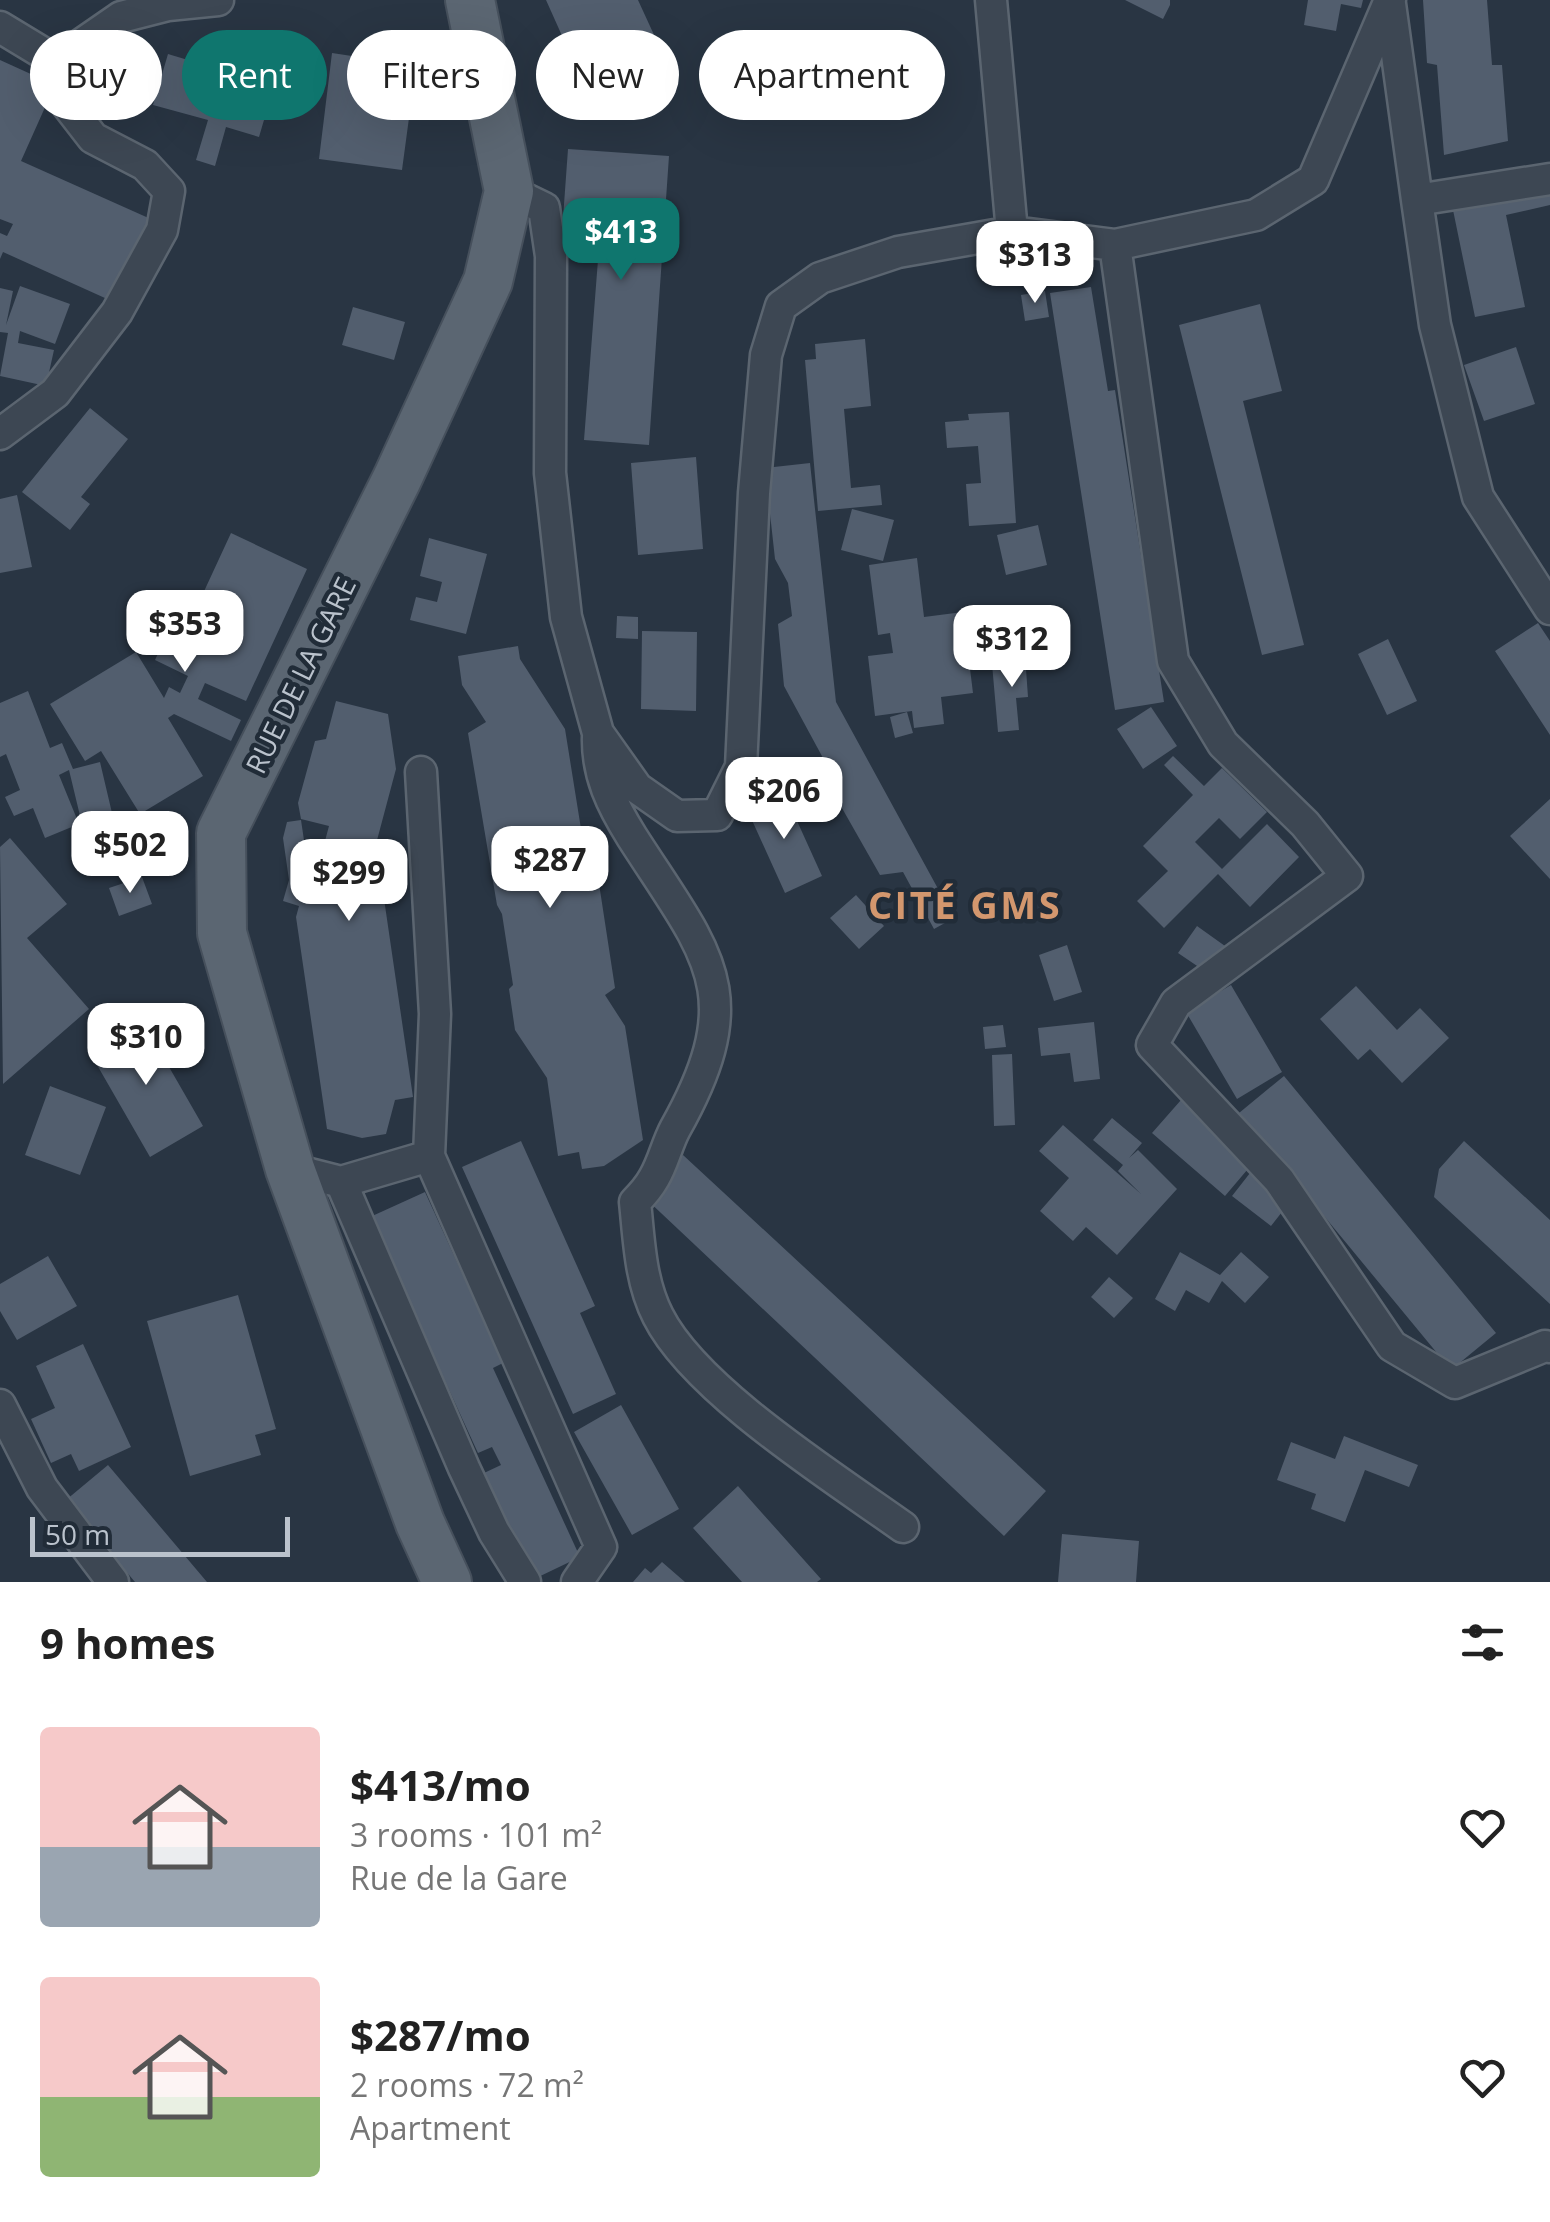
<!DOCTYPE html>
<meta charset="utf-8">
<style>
:root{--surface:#fff;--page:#f6f6f6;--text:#222;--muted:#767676;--accent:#0f766e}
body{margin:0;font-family:"Open Sans",sans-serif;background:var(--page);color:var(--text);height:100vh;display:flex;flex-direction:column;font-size:38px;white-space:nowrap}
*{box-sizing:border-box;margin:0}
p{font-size:32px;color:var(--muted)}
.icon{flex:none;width:55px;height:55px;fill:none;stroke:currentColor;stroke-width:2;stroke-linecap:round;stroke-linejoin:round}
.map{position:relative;height:1582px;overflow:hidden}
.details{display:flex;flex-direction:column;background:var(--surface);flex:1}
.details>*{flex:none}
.hud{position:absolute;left:30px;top:30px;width:1000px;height:90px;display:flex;gap:20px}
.scale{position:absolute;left:30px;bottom:25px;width:260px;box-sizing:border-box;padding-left:10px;border:5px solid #bac2cc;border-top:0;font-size:28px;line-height:35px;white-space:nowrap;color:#bac2cc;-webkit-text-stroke:8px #212c38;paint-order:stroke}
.price{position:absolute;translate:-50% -85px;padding:0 22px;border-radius:20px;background:#fff;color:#222;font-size:32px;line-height:65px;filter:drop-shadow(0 2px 5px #0008)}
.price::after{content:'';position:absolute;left:50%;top:60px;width:30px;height:22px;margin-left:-15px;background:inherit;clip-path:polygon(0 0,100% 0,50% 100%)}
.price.current{background:var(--accent);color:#fff}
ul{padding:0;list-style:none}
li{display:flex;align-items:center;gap:30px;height:250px;padding:0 40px}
li span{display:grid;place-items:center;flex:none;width:280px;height:200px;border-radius:10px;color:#555}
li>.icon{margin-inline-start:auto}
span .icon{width:120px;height:120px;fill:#fffc;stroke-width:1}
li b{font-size:42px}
h2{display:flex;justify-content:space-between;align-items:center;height:120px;padding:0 40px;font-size:42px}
.pill{padding:0 35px;border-radius:45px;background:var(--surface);box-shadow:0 10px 40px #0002;font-size:35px;line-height:90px}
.pill.current{background:var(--accent);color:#fff}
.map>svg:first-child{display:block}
.building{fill:#525e6e}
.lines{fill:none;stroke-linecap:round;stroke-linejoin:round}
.minor-casing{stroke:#5b6570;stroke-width:35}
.primary-casing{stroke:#46505c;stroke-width:52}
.minor{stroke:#3d4753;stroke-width:30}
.primary{stroke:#5b6672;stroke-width:48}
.labels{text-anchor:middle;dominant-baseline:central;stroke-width:9;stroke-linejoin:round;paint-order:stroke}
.street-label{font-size:28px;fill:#bac2cc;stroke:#212c38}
.district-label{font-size:38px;font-weight:bold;letter-spacing:2.5px;fill:#d3976e;stroke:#212c38}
</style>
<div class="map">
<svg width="1550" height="1582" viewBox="0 0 1550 1582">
<rect width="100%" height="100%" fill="#293543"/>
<path class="building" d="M546,0H638L666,61L589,96Z
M1125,0H1170V5L1163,19Z
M1308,0H1363L1361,8L1341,4L1336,31L1304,25Z
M1423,0H1487L1492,65H1502L1508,141L1444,155L1437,65L1427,63Z
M332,53L365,58L364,65L395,69L391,101L411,103L402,170L319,159Z
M168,54L274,86L259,137L226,127L215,166L196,160L208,120L153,105Z
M0,60L55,85L21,161L153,220L116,303L3,252L0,259V233L7,236L13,224L0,219Z
M568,149L669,156L649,445L584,440L600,234L562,232Z
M1550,190V205L1506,215L1525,307L1475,317L1453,210Z
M20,286L70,304L55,344L20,331L18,343L54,350L46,386L0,376L8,333L0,332V288L13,291L6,325Z
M1091,287L1108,391L1115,390L1164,702L1115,710L1050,293Z
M1045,291L1049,317L1025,321L1021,295Z
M1260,304L1282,391L1243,401L1304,645L1262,655L1179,325Z
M353,307L405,322L394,360L342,345Z
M865,339L871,406L844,409L851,488L880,485L882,505L818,511L805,360L816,359L815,344Z
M1516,347L1535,404L1484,421L1464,365Z
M90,408L128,439L81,497L90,504L70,530L22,492Z
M1009,412L1016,523L969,526L966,484L981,483L978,446L947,448L945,422L969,420L968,414Z
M696,457L703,549L638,555L631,463Z
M810,463L836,702L954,918L934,929L903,872L880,875L826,780L823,758L784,686L778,624L792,616L788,583L775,559L765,468Z
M17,495L32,567L0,573V499Z
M852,509L894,520L883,561L841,550Z
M1038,525L1047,565L1006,575L997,535Z
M231,533L307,569L246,701L205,683L198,699L241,720L231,741L174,714L168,718L203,776L140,814L101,751L85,761L50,704L136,652L164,698L169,687L180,693L188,676L155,660L186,594L200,600Z
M429,538L487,554L466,634L410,620L416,597L437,602L442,582L420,576Z
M917,558L924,617L963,612L973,693L941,697L944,724L914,728L912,711L875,716L868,656L893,653L890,633L878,635L869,565Z
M617,616L638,617V639L616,638Z
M1538,623L1550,641V735L1495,651Z
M642,631L697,632L696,711L641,709Z
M1388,639L1417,701L1387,715L1358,654Z
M518,646L520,659L565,729L582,835L573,840L598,877L615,988L605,995L625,1026L643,1140L604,1166L582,1169L579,1152L558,1156L547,1078L515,1030L509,989L513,985L502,914L497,905L468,733L486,722L462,685L458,656Z
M1049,659V667L1026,669L1028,697L1016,698L1019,730L998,732L992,664Z
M28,691L50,748L62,743L73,769L100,762L112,813L81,820L69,770L59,775L79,824L45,838L33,808L14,816L5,797L20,790L6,754L0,757V703Z
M336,701L388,714L396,769L376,844L413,1097L395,1100L386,1134L362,1138L327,1129L296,917L299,906L283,901L289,880L283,838L287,822L301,820L305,847L322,852L329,826L301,819L298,803L315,741L326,739Z
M1151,707L1177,746L1143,769L1117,729Z
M907,712L913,733L895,738L890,717Z
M1173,756L1204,786L1222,768L1267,812L1240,839L1219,818L1195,842L1222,869L1267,824L1299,857L1250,907L1218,874L1164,928L1137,901L1168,871L1143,846L1193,795L1164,765Z
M783,790L822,876L785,893L746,807Z
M1550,799V879L1510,836Z
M10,838L67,904L27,938L89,1009L3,1084L0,847Z
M142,877L152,904L119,916L109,888Z
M856,895L884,926L859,949L830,918Z
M1197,926L1225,946L1206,972L1178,953Z
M1067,945L1082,992L1054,1001L1039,955Z
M1231,985L1282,1072L1237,1099L1186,1012Z
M1356,986L1397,1030L1420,1008L1449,1038L1402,1083L1370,1049L1358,1060L1320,1019Z
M142,1020L203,1126L150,1157L89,1051Z
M1094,1022L1100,1079L1074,1082L1070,1053L1041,1056L1038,1028Z
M1003,1025L1006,1047L985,1049L983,1027Z
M1012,1054L1015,1125L994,1126L992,1055Z
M1284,1076L1496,1333L1451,1370L1239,1113Z
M50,1086L106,1107L80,1175L25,1155Z
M1181,1100L1253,1163L1225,1196L1152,1133Z
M1112,1118L1142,1143L1129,1158L1138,1150L1177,1189L1117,1255L1086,1227L1073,1241L1040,1211L1069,1178L1039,1151L1063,1125L1141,1194L1118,1171L1123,1165L1093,1140Z
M521,1141L595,1306L580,1313L616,1394L573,1414L462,1167Z
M1464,1141L1550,1220V1304L1434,1197L1439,1169Z
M683,1155L1046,1491L1004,1536L644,1197Z
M1250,1173L1289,1203L1271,1226L1232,1196Z
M425,1192L503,1363L493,1368L580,1557L532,1580L484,1473L501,1465L492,1447L478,1453L370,1217Z
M1180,1252L1220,1275L1241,1252L1269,1277L1245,1303L1222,1281L1209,1303L1186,1290L1175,1311L1155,1299Z
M48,1256L77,1306L17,1340L0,1311V1284Z
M1109,1277L1133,1298L1114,1318L1091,1297Z
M238,1295L276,1429L255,1435L261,1455L190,1476L147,1321Z
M83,1344L131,1447L79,1471L71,1454L51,1463L31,1419L55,1408L36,1366Z
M621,1405L679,1509L632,1535L574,1432Z
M1344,1436L1418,1465L1409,1487L1365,1470L1345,1522L1311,1509L1316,1494L1277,1480L1291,1442L1335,1459Z
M108,1465L207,1582H135L66,1500Z
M738,1486L821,1579L817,1582H742L693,1528Z
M1062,1534L1139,1541L1136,1582H1058Z
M662,1562L685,1582H633L645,1568L651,1573Z"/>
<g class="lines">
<g class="minor-casing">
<path id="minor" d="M991,0L1012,232
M1390,4L1417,200L1550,179
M0,27L71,70
M509,191L544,208L551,256L550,473L566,617L598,733L637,788L677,816L717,815L741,767L754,493L766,355L781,306L820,278L898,252L1012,232L1115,245L1256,215L1313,180L1390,0
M1417,200L1435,325L1478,497L1550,609
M1115,245L1173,661L1223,744L1305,824L1347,876L1176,1003L1152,1045L1279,1180L1392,1346L1455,1383L1545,1346L1550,1347
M0,434L55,393L117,312L162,230L169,191L145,165L93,138L62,98L79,46L121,17L168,5L218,0
M598,737C597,775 612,805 632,837C707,954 752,992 675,1129C667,1144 663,1163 654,1178C649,1187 642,1195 635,1202C639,1240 640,1281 658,1316C695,1390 833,1477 903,1527
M429,1156L601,1547L577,1582
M290,1169L341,1182L464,1468L494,1532L525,1582
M341,1182L429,1156L435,1014L421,772
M0,1405L42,1488L113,1582"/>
</g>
<g class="primary-casing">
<path id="primary" d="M447,1582L420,1523L290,1169L222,933L221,833L397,479L488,281L509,191L470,0"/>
</g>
<use href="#minor" class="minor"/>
<use href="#primary" class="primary"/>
</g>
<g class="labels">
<g class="street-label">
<text transform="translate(300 675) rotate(-64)">RUE DE LA GARE</text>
</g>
<g class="district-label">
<text x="965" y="904">CITÉ GMS</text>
</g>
</g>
</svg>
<div class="scale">50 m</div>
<b class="price current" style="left:621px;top:283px">$413</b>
<b class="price" style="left:1035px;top:306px">$313</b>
<b class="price" style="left:185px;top:675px">$353</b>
<b class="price" style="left:1012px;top:690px">$312</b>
<b class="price" style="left:784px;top:842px">$206</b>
<b class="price" style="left:130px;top:896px">$502</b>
<b class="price" style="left:550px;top:911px">$287</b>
<b class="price" style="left:349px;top:924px">$299</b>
<b class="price" style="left:146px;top:1088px">$310</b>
<div class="hud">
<a class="pill">Buy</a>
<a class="pill current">Rent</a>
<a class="pill">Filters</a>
<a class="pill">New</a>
<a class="pill">Apartment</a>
</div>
</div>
<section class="details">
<h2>9 homes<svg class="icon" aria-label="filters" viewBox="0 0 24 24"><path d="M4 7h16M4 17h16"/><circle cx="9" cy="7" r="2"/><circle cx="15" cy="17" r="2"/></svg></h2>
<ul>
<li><span style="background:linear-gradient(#f6c9c9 60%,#9aa5b1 0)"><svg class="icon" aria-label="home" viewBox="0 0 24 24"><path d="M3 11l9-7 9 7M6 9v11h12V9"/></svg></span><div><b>$413/mo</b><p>3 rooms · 101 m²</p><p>Rue de la Gare</p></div><svg class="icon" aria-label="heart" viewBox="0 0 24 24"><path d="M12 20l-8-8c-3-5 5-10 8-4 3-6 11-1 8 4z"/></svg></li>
<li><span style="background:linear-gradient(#f6c9c9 60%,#8fb573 0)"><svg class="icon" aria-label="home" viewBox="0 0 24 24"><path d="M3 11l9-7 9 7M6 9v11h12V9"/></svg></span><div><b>$287/mo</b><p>2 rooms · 72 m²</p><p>Apartment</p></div><svg class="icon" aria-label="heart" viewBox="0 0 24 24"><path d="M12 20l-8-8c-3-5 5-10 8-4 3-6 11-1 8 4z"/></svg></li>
</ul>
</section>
